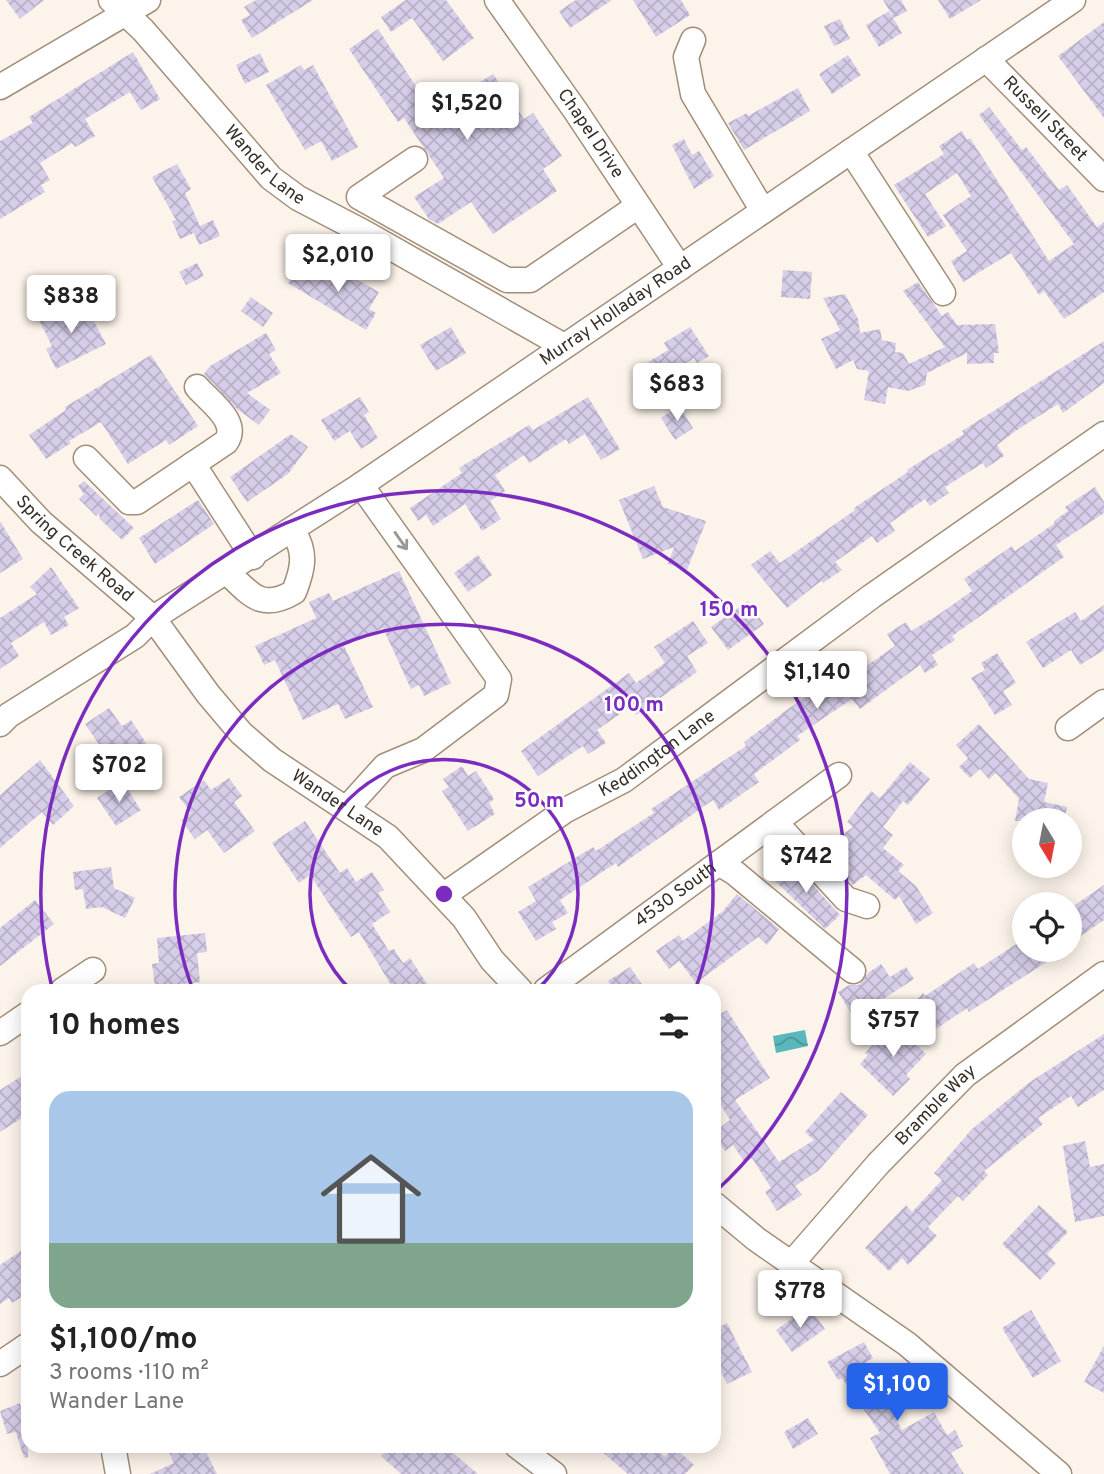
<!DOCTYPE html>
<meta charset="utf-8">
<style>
:root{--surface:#fff;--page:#f2f2f2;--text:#222;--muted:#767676;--line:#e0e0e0;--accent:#2563eb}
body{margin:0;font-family:Overpass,sans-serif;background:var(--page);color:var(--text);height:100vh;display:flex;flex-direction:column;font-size:26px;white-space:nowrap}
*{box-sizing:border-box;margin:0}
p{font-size:23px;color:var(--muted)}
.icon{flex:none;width:38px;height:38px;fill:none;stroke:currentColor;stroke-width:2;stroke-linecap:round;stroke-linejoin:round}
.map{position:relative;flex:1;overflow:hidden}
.sheet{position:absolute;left:21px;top:984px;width:700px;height:469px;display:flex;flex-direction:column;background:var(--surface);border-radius:21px;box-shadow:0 4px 18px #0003}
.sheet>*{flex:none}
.needle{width:46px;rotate:170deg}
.fabs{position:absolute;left:1012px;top:808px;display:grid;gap:14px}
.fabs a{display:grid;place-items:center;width:70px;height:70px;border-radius:50%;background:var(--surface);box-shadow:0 4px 18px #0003;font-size:35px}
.price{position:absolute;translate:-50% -60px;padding:0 16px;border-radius:7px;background:#fff;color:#222;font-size:23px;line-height:46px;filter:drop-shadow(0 2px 4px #0008)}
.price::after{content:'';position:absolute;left:50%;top:42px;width:21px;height:16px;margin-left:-10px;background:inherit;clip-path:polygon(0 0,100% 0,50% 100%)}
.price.active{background:var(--accent);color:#fff}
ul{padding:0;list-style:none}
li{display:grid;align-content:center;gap:14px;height:371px;padding:0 28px}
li+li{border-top:2px solid var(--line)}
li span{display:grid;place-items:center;height:217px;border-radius:21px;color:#555}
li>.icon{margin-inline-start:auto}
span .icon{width:126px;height:126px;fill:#fffc;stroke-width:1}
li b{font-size:30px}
h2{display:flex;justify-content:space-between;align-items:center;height:84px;padding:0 28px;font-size:30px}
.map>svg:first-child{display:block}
.water{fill:url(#water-waves)}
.building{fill:url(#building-cross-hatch)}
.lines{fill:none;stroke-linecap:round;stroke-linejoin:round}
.minor-casing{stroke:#a28e79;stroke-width:27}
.minor{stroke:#fff;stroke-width:24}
.oneway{stroke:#9b9792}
.ring{fill:none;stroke:#7b2cbf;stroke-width:3.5}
.labels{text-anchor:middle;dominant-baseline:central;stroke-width:5;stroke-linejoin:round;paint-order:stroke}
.street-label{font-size:18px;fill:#372f26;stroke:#fff}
.centre{fill:#7b2cbf;stroke:#fff;stroke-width:3.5}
.ring-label{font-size:21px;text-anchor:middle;font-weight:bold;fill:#7b2cbf;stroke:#fff;stroke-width:5;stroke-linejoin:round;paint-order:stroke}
</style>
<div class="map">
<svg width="1104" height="1474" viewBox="0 0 1104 1474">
<defs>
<pattern id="water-waves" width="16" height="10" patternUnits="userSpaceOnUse" patternTransform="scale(1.75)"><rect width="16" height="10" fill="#5ab7bb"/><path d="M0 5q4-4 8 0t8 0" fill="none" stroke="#4b9598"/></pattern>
<pattern id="building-cross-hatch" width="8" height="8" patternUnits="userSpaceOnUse" patternTransform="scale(1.75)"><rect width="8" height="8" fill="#d6cde8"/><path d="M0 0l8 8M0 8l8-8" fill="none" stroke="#b8b0c7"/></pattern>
</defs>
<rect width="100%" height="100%" fill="#fcf3ea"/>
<path class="water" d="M805,1030L808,1046L776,1053L773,1036Z"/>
<path class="building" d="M6,0H44L20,19Z
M256,0H313L252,38L241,20L250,15L244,7Z
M406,0H446L474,38L443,61L412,18L391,32L381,17Z
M576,0H612L570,28L559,11Z
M633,0H681L690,15L656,37Z
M883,0H901L907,11L894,18Z
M938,0H981L950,19Z
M889,11L902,33L879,47L866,25Z
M840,19L850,39L834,46L824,26Z
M1104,22V118L1058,56Z
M378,29L433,112L493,74L524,119L533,113L562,156L543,169L557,191L493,234L471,202L438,224L429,219L414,197L444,178L404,118L398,122L349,49Z
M133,52L160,99L141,110L130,92L85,119L95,136L75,147L72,143L40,163L50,180L41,185L45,192L0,219V141L33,123L29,117Z
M260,53L269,72L245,84L236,65Z
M848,55L861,75L832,94L819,74Z
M301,65L304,70L313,65L358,147L332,161L321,141L305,150L266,85Z
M798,88L810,111L744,150L728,123L747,113L748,116Z
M989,107L1022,150L1026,147L1059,190L1067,185L1097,227L1104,222V292L1064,319L1044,291L1039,295L1011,253L963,282L951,261L967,251L943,215L971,196L957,173L925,194L946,226L928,237L894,185L944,154L939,146L962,131L967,140L970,138L1049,261L1074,244L979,115Z
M684,139L692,155L699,151L714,176L694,189L672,145Z
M177,164L191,189L185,193L200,226L213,220L220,236L199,245L194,233L180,239L172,221L176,220L152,177Z
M197,263L204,276L186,285L179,272Z
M299,264L329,281L337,268L379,292L369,309L376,313L366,330L288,283Z
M783,270L812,272L810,299L781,297Z
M918,282L942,316L948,312L957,325L995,324L999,353H994V363L967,364V353L927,373L925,385L908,391L888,387L885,404L864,400L869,371L857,369L853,360L836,369L821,339L840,330L823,298L845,294L858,319L860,333L880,329L882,340L896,343L895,352L903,353L909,364L945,347L903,291Z
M251,297L273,313L263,327L241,311Z
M73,304L76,310L85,305L106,344L56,369L46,349L52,346L39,320Z
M451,327L466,353L436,371L420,345Z
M690,327L709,356L697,363L694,358L653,384L642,366L668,350L664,343Z
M266,333L276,350L269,354L281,373L247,393L270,410L259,425L237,409L204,374L210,366Z
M1104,341V383L1063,413L1058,404L1017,430L997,445L1004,456L986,468L983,463L945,487L949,493L930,506L925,499L890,523L895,531L877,543L872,536L835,562L842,570L823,583L821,581L787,608L751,565L770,551L780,563L855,510L854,508L908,472L907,470L964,434L962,431Z
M151,355L198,426L169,445L166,440L128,464L101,422L69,441L71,443L46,459L29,435L66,410L65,407Z
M360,397L369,412L364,415L378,438L361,449L350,431L334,441L321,420Z
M588,397L620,449L601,460L585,434L569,444L566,439L529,463L524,455L495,475L505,491L490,501L501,519L482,531L465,504L433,526L426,515L418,521L410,508L462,473L459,468L529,425L533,430Z
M679,406L693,428L675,440L661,418Z
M291,434L308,447L288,474L247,502L230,477Z
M84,481L134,528L122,540L100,519L99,514L96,516L79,499L84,494L78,486Z
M654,486L663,507L706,521L687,570L668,564L674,547L643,559L619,500Z
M1095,487L1104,502V513L1056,545L1064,557L952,636L955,640L932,655L938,665L925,673L920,665L860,709L852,699L797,736L800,740L754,774L759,782L719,810L713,800L618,867L616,863L560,900L568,913L552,922L556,929L536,941L518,912L536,901L528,887L593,847L596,851L654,813L651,809L746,746L744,742L788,709L854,664L859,671L895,646L887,634L906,622L911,631L938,615L972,591L964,579L1012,546L1015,551L1055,523L1054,521L1068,511L1065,507Z
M198,500L214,524L155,564L139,538Z
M0,521L23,559L0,573Z
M478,555L492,575L468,592L454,573Z
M51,567L79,608L64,617L69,625L51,635L44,622L11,643L19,656L0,669V618L37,594L30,587Z
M399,571L451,683L424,696L419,685L411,689L383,628L344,646L373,707L345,719L338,704L303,720L275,660L264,665L255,646L316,618L309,602L329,593L333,601Z
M748,601L764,624L728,650L711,627Z
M1104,605V650L1080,665L1071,650L1043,668L1026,642L1075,612L1081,621Z
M693,621L708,643L687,656L697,672L636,715L630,707L597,730L606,743L588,754L583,746L538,776L521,751L629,673L636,683L665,663L654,647Z
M997,653L1016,683L1003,691L1012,705L995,715L971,678L985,670L981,663Z
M109,708L122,726L131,720L155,757L123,779L85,724Z
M979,724L1029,779L1048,783L1044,802L1067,807L1064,821H1015L1019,799L996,773L989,779L980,769L970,778L959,767L968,758L956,745Z
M40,760L74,806L53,825L42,812L0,848V795Z
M910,762L930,779L908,805L903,801L883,827L893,835L883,848L904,865L898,871L916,886L933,913L916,924L899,896L895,900L866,875L853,885L821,850L853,827L847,822L871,791L880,798Z
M462,766L468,776L476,771L494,799L489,803L495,814L468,831L442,791L449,787L443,779Z
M229,778L242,796L234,802L255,831L224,853L207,830L195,839L181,820L191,813L179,797L204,780L211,790Z
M122,781L141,810L116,826L97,798Z
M305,821L340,873L347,868L356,882L372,872L384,890L378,893L390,912L372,924L389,951L394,949L403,963L410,958L431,990H394L359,932L351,937L310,875L299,883L272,843Z
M790,860L840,915L825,929L772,878Z
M111,867L114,888L135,898L125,918L102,907L86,909L83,889L75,890L73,872Z
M1104,885V920L1078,938L1069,926V909Z
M737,894L779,929L767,945L758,937L696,983L679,961L669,969L656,951L679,935L683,941L723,911Z
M35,900L54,924L0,966V928Z
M205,933L207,952L197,953L200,982L155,987L152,964L159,963L157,938Z
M1024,939V950H1065L969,1012L967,1008L933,1031L914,1003L923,993L925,996L974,963L978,969Z
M881,964L890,977L906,967L914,979L854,1018L838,992L849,985H859L868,973Z
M630,967L646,990H614L608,981Z
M727,1010L770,1078L735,1100L779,1162L814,1140L805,1132L841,1092L868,1115L818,1171L795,1186L802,1195L777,1211L765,1192L771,1188L752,1158L745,1163L733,1145L725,1151L714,1136V1132L730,1120L714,1094V1017Z
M894,1023L926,1054L906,1075L910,1079L893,1096L860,1064L868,1055L865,1053Z
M1104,1034V1090L1078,1107L1071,1096L1038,1118L1043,1124L984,1171L988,1175L963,1201L958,1196L928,1227L937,1236L908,1265L902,1258L889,1271L865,1248L906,1205L912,1212L942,1180L934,1173L972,1129L1030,1082Z
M28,1072V1114L0,1132V1090Z
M1085,1141L1090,1167L1104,1164V1216L1075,1222L1063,1146Z
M1039,1205L1068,1232L1047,1254L1056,1263L1040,1280L1002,1244Z
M28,1246V1293L12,1303L9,1298L0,1304V1265Z
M809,1307L825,1329L792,1352L776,1330Z
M1031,1310L1061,1361L1033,1378L1002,1328Z
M727,1323L752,1372L727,1384L714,1358V1330Z
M864,1342L873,1358L865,1363L892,1404L889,1406L902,1430L934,1412L947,1435L955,1430L963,1446L951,1453L964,1474H890L870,1438L880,1433L842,1378L838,1380L827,1362Z
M1104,1346V1393L1084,1382Z
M20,1403L21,1408L28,1406V1457L24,1458L16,1432L7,1434L0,1411Z
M808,1418L818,1434L793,1449L784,1432Z
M166,1446H203L217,1474H150L174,1463Z
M390,1446H445L478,1474H401L381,1456Z
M595,1446H651L665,1457L674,1447L694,1465L685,1474H628Z"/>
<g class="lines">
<g class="minor-casing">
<g id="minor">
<path id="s1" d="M111,0L143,30L271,178L298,198L365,233L564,346"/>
<path id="s2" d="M497,0L575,110L680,268"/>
<path d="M693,40L686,57L693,94L763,211"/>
<path id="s3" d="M986,59L1104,179"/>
<path d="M0,87L148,0"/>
<path d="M851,151L943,293"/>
<path d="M415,159L359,197L507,280H530L638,206"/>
<path d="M86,458L129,502H137L226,442C240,422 210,402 197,387"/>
<path d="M193,464L253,557"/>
<path id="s4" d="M0,478L41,522L153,618L208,694L241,733L272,760L388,837L464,918L492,960L520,990"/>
<path d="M228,573C251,595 262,611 294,592C303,569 307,553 293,531"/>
<path id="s5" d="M0,724L9,715L135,636L153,618L361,485L1073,0"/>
<path d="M1068,728L1104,702"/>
<path d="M347,808L385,766L423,750L496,695L499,679L361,485"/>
<path d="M775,822L846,899L867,906"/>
<path d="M719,863L735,873L853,971"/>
<path id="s6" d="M444,895L566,810L624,780L872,596L1104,434"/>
<path d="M63,990L93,970"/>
<path id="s7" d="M546,990L839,775"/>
<path d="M0,1033L28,1014"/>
<path d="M714,1204L756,1239L907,1344L1059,1474"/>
<path id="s8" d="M791,1264L878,1164L965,1075L1104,974"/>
<path d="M0,1364L28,1345"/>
<path d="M113,1446L118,1474"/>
<path d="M517,1446L554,1474"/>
</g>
</g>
<use href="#minor" class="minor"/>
</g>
<defs><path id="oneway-shaft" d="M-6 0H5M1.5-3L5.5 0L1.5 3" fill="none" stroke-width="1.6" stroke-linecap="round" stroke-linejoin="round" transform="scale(1.75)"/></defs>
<use class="oneway" href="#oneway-shaft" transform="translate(401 541) rotate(55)"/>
<g class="ring">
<path d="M351 990A134 134 0 1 1 537 990"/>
<path d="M193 990A269 269 0 1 1 695 990"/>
<path d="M52 988A403 403 0 1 1 716 1191"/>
</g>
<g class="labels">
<g class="street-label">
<text stroke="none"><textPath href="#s3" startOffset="84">Russell Street</textPath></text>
<text stroke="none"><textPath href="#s2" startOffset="163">Chapel Drive</textPath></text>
<text stroke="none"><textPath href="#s1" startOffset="226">Wander Lane</textPath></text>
<text stroke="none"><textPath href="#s5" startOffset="742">Murray Holladay Road</textPath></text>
<text stroke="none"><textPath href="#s4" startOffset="103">Spring Creek Road</textPath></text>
<text stroke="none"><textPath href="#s6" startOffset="256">Keddington Lane</textPath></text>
<text stroke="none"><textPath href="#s4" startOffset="472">Wander Lane</textPath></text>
<text stroke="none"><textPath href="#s7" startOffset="161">4530 South</textPath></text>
<text stroke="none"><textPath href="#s8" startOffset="215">Bramble Way</textPath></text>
</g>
</g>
<circle cx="444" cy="894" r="10" class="centre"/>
<g class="ring-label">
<text x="729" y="616">150 m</text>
<text x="634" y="711">100 m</text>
<text x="539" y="807">50 m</text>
</g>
</svg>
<div class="fabs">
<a><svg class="needle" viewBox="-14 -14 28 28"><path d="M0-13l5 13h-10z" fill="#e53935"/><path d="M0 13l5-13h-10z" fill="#767676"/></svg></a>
<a><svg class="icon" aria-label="locate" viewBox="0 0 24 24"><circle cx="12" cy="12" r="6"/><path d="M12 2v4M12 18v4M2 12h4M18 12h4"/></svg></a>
</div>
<b class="price" style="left:467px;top:142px">$1,520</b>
<b class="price" style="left:338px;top:294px">$2,010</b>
<b class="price" style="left:71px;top:335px">$838</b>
<b class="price" style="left:677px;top:423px">$683</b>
<b class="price" style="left:817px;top:711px">$1,140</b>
<b class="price" style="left:119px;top:804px">$702</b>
<b class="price" style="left:806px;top:895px">$742</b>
<b class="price" style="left:893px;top:1059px">$757</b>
<b class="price" style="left:800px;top:1330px">$778</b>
<b class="price active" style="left:897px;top:1423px">$1,100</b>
<section class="sheet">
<h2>10 homes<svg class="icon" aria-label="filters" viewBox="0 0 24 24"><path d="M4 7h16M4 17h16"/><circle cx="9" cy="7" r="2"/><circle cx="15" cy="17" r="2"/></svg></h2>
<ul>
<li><span style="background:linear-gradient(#a9c7e8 70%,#7fa58c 0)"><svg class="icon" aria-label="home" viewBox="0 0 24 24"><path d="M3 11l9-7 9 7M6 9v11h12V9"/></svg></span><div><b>$1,100/mo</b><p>3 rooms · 110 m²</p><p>Wander Lane</p></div></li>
</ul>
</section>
</div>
